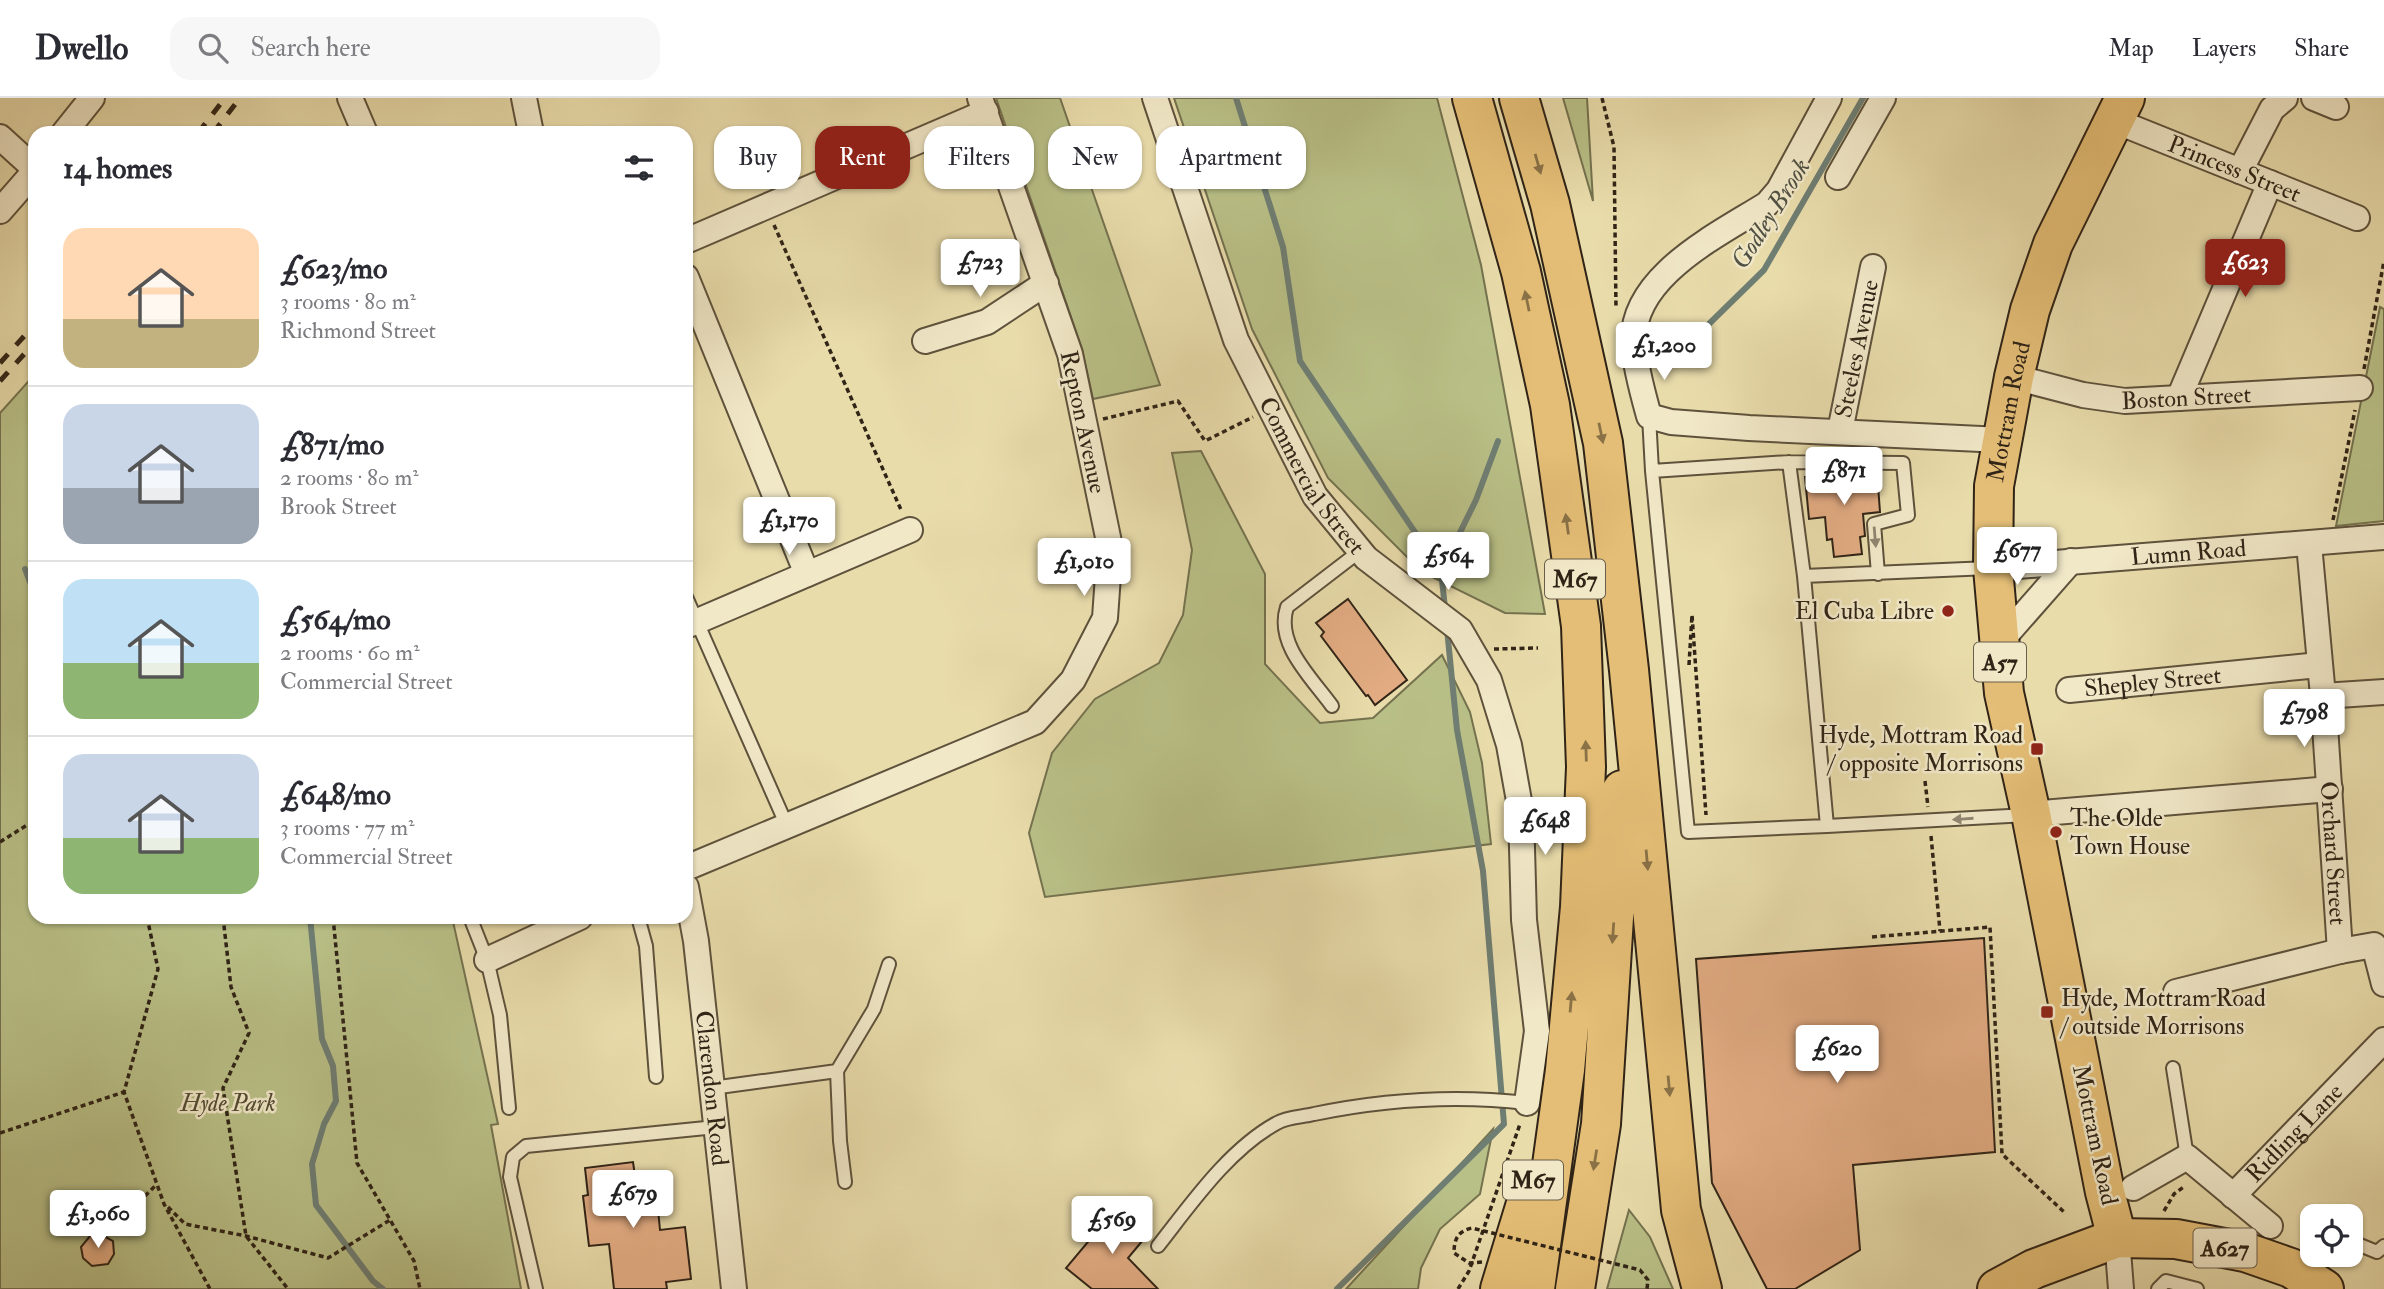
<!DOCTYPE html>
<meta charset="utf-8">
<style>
:root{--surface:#fff;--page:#f7f7f7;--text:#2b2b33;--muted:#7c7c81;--line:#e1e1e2;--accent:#8f2418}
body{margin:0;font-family:"IM FELL Double Pica",serif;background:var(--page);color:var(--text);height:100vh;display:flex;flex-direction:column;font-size:26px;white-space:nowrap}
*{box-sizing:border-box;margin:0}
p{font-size:23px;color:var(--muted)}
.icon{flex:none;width:38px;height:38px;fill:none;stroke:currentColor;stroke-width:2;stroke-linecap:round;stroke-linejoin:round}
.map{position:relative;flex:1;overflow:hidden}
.sheet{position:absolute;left:28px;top:28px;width:665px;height:798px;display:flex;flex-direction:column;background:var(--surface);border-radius:21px;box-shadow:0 2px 5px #0004}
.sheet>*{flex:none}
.guide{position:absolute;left:714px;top:28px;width:665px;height:63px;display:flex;gap:14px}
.controls{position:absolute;left:2300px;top:1106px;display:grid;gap:14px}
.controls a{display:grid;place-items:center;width:63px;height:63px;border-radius:14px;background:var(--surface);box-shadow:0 2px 5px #0004;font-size:35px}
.price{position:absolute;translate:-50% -60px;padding:0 16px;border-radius:7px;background:#fff;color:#222;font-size:23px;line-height:46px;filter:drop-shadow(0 2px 4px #0008)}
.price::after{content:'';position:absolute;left:50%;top:42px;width:21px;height:16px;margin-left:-10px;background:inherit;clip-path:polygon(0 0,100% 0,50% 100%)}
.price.selected{background:var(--accent);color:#fff}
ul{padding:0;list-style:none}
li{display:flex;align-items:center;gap:21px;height:175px;padding:0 35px}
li+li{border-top:2px solid var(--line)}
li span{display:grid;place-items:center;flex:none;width:196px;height:140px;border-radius:21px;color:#555}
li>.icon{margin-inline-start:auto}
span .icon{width:84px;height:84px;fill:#fffc;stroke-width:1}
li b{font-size:30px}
h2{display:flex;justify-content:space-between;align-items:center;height:84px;padding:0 35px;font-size:30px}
.tag{padding:0 24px;border-radius:21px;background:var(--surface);box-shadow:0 2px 5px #0004;font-size:24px;line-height:63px}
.tag.selected{background:var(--accent);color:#fff}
header{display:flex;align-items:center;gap:42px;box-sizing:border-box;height:98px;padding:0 35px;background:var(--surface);border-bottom:2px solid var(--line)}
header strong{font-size:33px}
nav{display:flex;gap:38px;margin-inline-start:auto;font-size:24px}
.search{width:490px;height:63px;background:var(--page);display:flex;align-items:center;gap:18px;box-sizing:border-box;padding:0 24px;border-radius:21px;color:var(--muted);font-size:26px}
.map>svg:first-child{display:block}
.green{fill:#b9c087;stroke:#74724f;stroke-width:2}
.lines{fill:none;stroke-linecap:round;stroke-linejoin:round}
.stream{stroke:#6f7e73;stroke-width:6}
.building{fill:#e3ac83;stroke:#302417;stroke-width:2}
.lane-casing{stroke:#5e523c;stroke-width:16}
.street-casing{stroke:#5e523c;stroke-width:28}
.primary-casing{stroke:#302417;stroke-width:42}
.highway-casing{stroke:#302417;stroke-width:42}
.path{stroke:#302417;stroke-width:3.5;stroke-dasharray:5 3.5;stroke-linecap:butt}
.lane{stroke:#f1e8c8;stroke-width:12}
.street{stroke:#f1e8c8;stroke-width:24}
.primary{stroke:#e4be76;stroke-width:38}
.highway{stroke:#e4be76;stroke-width:38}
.rail{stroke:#302417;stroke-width:5;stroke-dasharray:12 12;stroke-linecap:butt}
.path-bridge{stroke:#302417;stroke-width:3.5;stroke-dasharray:5 3.5;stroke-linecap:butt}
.oneway{fill:#8a7146}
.oneway2{fill:#908670}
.poi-dot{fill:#8f2418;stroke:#f1e8c8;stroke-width:2.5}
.labels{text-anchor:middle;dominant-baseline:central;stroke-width:5;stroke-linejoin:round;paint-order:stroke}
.shield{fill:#f1e8c8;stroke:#6a5f4c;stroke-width:2}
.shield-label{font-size:23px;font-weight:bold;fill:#302417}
.street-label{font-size:24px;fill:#302417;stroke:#f1e8c8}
.poi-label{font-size:24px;fill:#302417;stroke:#f1e8c8;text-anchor:end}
.park-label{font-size:24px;font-style:italic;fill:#524b33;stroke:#f1e8c8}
.water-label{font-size:26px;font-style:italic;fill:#505145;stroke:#f1e8c8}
</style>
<header>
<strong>Dwello</strong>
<div class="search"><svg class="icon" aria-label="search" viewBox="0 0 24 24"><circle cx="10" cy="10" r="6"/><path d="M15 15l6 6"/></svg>Search here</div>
<nav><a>Map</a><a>Layers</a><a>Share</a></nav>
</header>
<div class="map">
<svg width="2384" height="1191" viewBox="0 0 2384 1191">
<rect width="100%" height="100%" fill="#e9dcab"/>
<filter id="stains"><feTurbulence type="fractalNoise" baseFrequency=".00286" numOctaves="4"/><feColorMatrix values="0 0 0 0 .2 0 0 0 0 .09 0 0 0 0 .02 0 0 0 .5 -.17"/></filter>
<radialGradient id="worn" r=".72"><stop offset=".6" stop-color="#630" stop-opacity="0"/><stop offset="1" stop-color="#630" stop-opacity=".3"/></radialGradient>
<path class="green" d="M996,0H1060L1160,287L1093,301L1082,251Z
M1174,0H1437L1481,167L1545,516L1505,515L1422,474L1328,380L1252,231Z
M1563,0H1587L1593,103Z
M2380,209L2384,211V423L2336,428Z
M35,276V819H452L498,1026L491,1027L521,1191H0V315Z
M1201,353L1265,476V566L1320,625L1373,620L1442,557L1470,614L1482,665L1491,746L1045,799L1029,735L1052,655L1095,601L1159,565L1183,517L1192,452L1172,355Z
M1493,1031L1480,1096L1440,1131L1421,1170L1418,1191H1346Z
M1629,1112L1650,1139L1673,1191H1607Z"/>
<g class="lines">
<path class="stream" d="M1236,0L1283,149L1300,263L1441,473L1445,510
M1665,269L1764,172L1863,0
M25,471L35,497
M1441,473L1476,402L1498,343
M310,819L322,941L333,968L336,1003L324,1026L312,1066L316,1107L373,1183L383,1191
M1337,1191L1504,1026L1483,773L1457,632L1447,531"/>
</g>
<path class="building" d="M1877,374L1880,414L1863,416L1865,438L1860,439L1862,456L1834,459L1832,441L1827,442L1825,419L1809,421L1805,379Z
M1348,501L1407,582L1375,607L1368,597L1366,598L1321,538L1324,534L1316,525Z
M1984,840L1995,1054L1853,1067L1860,1152L1795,1191H1767L1712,1085L1696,861Z
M633,1064L637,1092L656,1090L660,1132L685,1129L691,1181L666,1184L667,1191H614L609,1146L589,1148L583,1098L588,1097L585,1070Z
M1118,1108L1148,1136L1128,1160L1158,1191H1092L1066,1170Z
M102,1137L113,1143L114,1156L108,1166L92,1168L83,1160L81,1149L90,1138Z"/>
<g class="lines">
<g class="lane-casing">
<path id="lane" d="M1649,318L1652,373
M1789,364L1804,478L1827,728L2027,717
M1804,478L1989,470
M686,499L787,728
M1332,608C1311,579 1275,546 1287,509L1360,453
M1827,728L1688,734L1652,373L1789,364L1903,365L1908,417L1874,426L1878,476
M470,819L487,862L500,917L509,1010
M638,819L646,848L656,979
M2173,970L2187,1059
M837,973L874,911L889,866
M712,990L837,973L840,1043L845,1084
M2313,1115L2318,1118
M2350,1143L2377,1154L2384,1148
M1158,1148C1191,1106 1229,1051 1277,1025C1287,1019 1302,1019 1314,1016C1382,1002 1457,997 1527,1005
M536,1191L510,1079L513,1059L526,1048L716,1029
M2158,1191L2166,1183L2197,1191"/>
</g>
<g class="street-casing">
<g id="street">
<path d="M350,0L365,35"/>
<path d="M524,0L531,35"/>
<path id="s1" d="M1155,0L1236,242L1315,398L1366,460L1460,532L1489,582L1509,647L1521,714L1524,822L1537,933L1527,1005"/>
<path d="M1829,0L1779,92L1767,106C1718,137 1627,180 1634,249C1636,272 1643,296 1649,318L1671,324L1749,330L2002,342"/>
<path d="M2314,0L2336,9"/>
<path id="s2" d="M2113,22L2357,120"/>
<path d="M64,35L92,0"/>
<path d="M0,39L35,71"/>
<path d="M2240,73L2272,11L2285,0"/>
<path d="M1838,79L1883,0"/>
<path d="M0,113L35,73"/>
<path d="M686,143L986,14"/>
<path d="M686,179L807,476"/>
<path d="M925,243L987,224L1046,185"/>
<path id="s3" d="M2014,279L2083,297L2125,303L2360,290"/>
<path d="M2179,300L2270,85"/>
<path id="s4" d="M1840,333L1873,169"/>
<path id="s5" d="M2309,446L2323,598L2340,853"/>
<path id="s6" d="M1993,470L2384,439"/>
<path d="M686,528L910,432"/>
<path d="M1999,545L2071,463"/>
<path id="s7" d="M2069,592L2319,567"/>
<path d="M2323,598L2384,594"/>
<path d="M2031,716L2330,691"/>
<path d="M686,770L1035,624L1073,582L1105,520L1110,449L1070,256L980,0"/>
<path id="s8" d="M686,789L696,843L734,1191"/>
<path d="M487,862L580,819"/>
<path d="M2176,894L2340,853L2374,847L2384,886"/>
<path d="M2133,1090L2187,1059L2270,1128"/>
<path id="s9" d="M2233,1098L2384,942"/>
<path d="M2117,1140L2121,1191"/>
</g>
</g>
<g class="primary-casing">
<g id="primary">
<path id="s10" d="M2117,1140L2105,1094L2031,716L2004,595L1993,470L1994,388L2014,279L2030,212L2053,146L2125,0"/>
<path d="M1997,1191L2034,1171L2117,1140L2176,1141L2245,1154L2291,1170L2324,1191"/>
</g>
</g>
<g class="highway-casing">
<path id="highway" d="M1472,0L1521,174L1550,307L1581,528L1586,669L1580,809L1565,972L1535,1191
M1519,0L1550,106L1603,345L1629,572L1681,1112L1702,1191
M1500,1191L1528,1099
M1575,1191L1601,1026L1622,692"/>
</g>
<path class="path" d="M1602,0L1614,49L1616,211
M774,127L902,414
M2364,271L2384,163
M1103,321L1178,303L1205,343L1253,319
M2333,422L2355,312
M1494,551L1538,550
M1689,567L1692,517L1706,717
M1925,683L1928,709
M1931,738L1940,833
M0,744L35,722
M147,819L158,871L124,994L164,1106L210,1191
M223,819L231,889L249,935L223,990L246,1138L288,1191
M333,819L357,1065L414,1163L420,1191
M1872,839L1990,829L2002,1056L2064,1114
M0,1035L124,994
M1508,1062L1509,1079
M145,1098L157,1086
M168,1109L185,1126L246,1138L328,1160L390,1122
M2164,1113L2174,1096L2185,1088
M1458,1191L1469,1173L1520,1026"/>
<use href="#lane" class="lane"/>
<use href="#street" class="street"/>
<use href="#primary" class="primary"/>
<use href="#highway" class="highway"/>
<path class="rail" d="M198,35L225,0
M213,35L240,0
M0,265L35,226
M0,283L35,244"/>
<path class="path-bridge" d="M1482,1164L1469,1165L1454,1155C1454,1141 1458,1133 1472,1130L1640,1172L1648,1182L1647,1191"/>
</g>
<defs><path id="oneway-solid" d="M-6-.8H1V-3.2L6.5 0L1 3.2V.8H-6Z" transform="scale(1.75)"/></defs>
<g class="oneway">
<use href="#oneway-solid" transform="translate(1538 66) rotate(74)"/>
<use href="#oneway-solid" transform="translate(1527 203) rotate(-102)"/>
<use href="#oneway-solid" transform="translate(1601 335) rotate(78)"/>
<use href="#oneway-solid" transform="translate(1567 426) rotate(-98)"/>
<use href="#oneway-solid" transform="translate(1586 653) rotate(-92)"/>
<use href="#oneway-solid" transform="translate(1647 762) rotate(85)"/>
<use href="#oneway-solid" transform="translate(1613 835) rotate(94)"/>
<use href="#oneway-solid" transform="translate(1571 904) rotate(-85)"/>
<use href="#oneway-solid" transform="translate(1669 988) rotate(85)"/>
<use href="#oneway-solid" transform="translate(1595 1062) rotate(99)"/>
</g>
<g class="oneway2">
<use href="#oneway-solid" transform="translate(1875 439) rotate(85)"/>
<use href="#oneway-solid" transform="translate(1963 721) rotate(176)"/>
</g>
<g class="poi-dot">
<circle cx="1948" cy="513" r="7"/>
<rect x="2030" y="644" width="14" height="14" rx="3.5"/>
<circle cx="2056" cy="734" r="7"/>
<rect x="2040" y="907" width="14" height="14" rx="3.5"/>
</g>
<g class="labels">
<g class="shield">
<rect x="1545" y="461.5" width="60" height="39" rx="5"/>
<rect x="1974" y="544.5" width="52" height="39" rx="5"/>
<rect x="1503" y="1062.5" width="60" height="39" rx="5"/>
<rect x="2193.5" y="1130.5" width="63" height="39" rx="5"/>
</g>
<g class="shield-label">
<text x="1575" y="481">M67</text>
<text x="2000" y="564">A57</text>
<text x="1533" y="1082">M67</text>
<text x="2225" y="1150">A627</text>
</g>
<g class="street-label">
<text stroke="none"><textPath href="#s2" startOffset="131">Princess Street</textPath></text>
<text stroke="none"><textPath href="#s4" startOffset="84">Steeles Avenue</textPath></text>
<text stroke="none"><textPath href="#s3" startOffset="175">Boston Street</textPath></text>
<text stroke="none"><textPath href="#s10" startOffset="840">Mottram Road</textPath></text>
<text transform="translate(1083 324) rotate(78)">Repton Avenue</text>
<text stroke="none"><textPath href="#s1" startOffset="411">Commercial Street</textPath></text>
<text stroke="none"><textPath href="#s6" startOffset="196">Lumn Road</textPath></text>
<text stroke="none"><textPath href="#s7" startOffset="84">Shepley Street</textPath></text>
<text stroke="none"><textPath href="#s5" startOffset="310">Orchard Street</textPath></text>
<text stroke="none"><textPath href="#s8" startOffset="203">Clarendon Road</textPath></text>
<text stroke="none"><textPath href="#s9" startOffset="88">Ridling Lane</textPath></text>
<text transform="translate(2095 1037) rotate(78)">Mottram Road</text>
</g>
<g class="poi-label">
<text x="1934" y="513">El Cuba Libre</text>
<text x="2023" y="637">Hyde, Mottram Road<tspan x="2023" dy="28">/ opposite Morrisons</tspan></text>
<text x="2070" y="720" text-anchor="start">The Olde<tspan x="2070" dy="28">Town House</tspan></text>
<text x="2061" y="900" text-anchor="start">Hyde, Mottram Road<tspan x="2061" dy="28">/ outside Morrisons</tspan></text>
</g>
<g class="park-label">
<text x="228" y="1005">Hyde Park</text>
</g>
<g class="water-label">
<text transform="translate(1771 116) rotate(-58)">Godley Brook</text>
</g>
</g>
<rect width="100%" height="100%" filter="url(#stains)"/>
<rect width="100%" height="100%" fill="url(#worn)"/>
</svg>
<div class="controls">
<a><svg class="icon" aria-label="locate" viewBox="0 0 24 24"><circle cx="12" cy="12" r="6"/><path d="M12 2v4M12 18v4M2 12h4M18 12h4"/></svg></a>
</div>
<b class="price" style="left:980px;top:201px">£723</b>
<b class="price selected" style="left:2245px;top:201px">£623</b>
<b class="price" style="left:1664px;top:284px">£1,200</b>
<b class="price" style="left:1844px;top:409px">£871</b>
<b class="price" style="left:789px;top:459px">£1,170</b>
<b class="price" style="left:2017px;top:489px">£677</b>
<b class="price" style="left:1448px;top:494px">£564</b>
<b class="price" style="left:1084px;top:500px">£1,010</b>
<b class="price" style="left:2304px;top:651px">£798</b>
<b class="price" style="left:1545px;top:759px">£648</b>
<b class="price" style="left:1837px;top:987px">£620</b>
<b class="price" style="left:633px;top:1132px">£679</b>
<b class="price" style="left:98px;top:1152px">£1,060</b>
<b class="price" style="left:1112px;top:1158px">£569</b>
<div class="guide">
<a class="tag">Buy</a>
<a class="tag selected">Rent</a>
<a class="tag">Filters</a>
<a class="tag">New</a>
<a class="tag">Apartment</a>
</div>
<section class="sheet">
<h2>14 homes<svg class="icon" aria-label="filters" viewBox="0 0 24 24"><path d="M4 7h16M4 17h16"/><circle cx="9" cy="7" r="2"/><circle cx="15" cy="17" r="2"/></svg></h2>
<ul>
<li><span style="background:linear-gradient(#ffd9b3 65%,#c2b280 0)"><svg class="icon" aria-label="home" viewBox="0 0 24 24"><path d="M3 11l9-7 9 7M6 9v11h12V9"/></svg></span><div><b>£623/mo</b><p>3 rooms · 80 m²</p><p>Richmond Street</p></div></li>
<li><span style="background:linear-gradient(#c9d6e8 60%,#9aa5b1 0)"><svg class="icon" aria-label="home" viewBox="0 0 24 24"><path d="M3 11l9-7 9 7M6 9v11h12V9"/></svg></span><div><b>£871/mo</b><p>2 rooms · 80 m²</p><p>Brook Street</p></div></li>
<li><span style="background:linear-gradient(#bfe0f5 60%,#8fb573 0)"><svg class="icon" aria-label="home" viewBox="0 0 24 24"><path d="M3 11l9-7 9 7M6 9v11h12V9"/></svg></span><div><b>£564/mo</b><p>2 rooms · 60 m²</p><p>Commercial Street</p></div></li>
<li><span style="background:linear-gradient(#c9d6e8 60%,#8fb573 0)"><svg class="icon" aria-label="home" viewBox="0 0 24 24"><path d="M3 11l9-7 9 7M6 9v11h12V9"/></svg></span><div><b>£648/mo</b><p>3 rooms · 77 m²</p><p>Commercial Street</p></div></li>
</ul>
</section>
</div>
